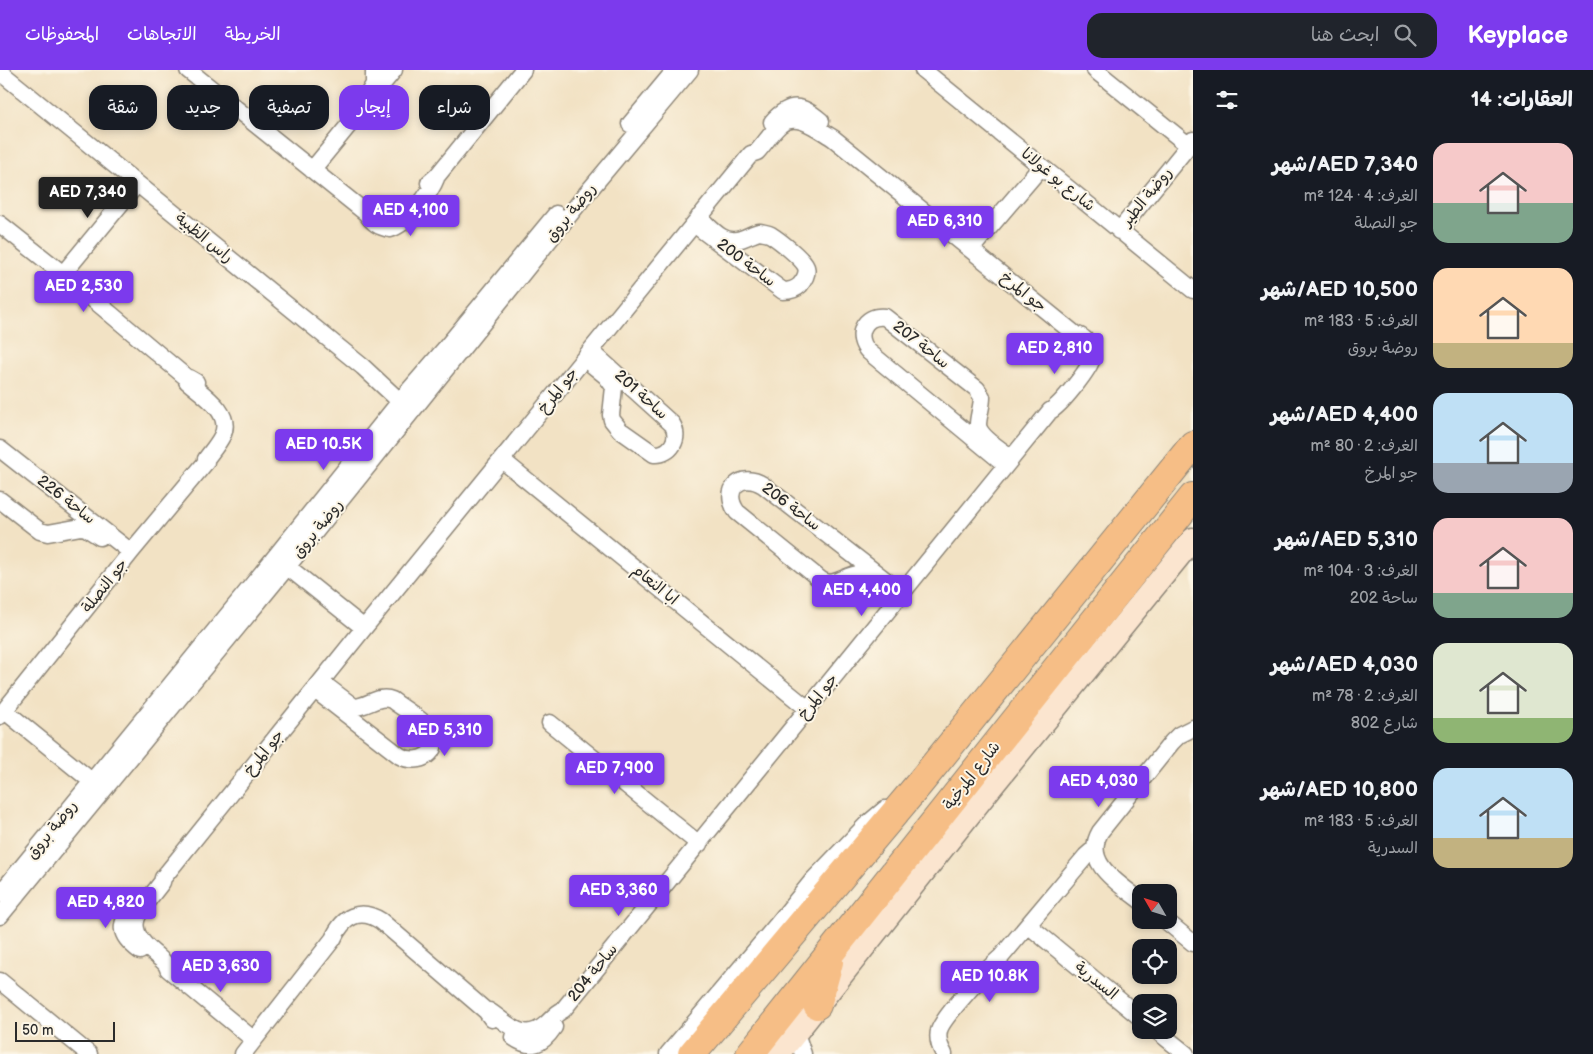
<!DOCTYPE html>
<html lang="ar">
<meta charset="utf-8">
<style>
:root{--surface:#171b24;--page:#20242c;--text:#f1f3f6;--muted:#9ea1a6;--accent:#7c3aed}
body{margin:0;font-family:"Balsamiq Sans","Playpen Sans Arabic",sans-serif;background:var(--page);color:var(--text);direction:rtl;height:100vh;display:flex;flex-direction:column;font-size:19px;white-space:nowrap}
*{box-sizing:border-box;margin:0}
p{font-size:16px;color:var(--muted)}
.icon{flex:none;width:28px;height:28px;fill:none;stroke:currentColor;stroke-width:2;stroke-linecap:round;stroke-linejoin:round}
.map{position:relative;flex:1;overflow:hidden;direction:ltr}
.details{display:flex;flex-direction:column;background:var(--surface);width:400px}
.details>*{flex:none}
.banner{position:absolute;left:15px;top:15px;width:475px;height:45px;direction:rtl;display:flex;gap:10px}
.needle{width:32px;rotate:309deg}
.tools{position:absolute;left:1132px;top:814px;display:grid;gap:10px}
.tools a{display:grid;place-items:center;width:45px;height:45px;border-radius:10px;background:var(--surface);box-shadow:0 2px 8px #0003;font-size:25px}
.scale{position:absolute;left:15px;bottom:12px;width:100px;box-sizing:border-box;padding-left:5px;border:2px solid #2b2b2b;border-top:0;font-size:14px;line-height:18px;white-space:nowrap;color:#2b2b2b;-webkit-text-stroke:4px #fcf5e5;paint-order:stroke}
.price{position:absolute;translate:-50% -42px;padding:0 11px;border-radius:5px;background:var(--accent);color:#fff;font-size:16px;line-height:32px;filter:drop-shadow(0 1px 2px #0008)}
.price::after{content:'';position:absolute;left:50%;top:30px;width:15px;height:11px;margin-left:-8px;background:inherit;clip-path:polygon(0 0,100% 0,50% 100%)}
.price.current{background:#222;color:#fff}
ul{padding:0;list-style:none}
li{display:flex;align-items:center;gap:15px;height:125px;padding:0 20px}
li span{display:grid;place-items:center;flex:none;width:140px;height:100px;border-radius:15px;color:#555}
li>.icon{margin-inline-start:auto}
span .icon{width:60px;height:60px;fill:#fffc;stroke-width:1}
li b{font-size:21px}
h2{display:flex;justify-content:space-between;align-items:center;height:60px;padding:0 20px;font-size:21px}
.pill{padding:0 18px;border-radius:15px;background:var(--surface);box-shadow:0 2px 8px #0003;font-size:18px;line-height:45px}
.pill.current{background:var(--accent);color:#fff}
header{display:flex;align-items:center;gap:30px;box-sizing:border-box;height:70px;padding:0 25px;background:var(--accent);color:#fff}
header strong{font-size:24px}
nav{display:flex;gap:28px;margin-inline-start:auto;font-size:18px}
.search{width:350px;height:45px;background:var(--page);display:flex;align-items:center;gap:12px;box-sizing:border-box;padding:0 18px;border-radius:15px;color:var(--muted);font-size:19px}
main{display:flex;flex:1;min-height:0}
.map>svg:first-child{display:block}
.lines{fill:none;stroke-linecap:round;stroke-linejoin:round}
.street-casing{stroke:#8e8678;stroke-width:19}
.secondary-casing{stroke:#8e8678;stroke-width:25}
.highway-casing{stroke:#8e8678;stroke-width:30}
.street{stroke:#fff;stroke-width:16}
.secondary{stroke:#fbe5cf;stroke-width:22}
.highway{stroke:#f6be86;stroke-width:28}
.labels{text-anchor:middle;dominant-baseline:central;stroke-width:4;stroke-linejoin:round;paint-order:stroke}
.street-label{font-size:16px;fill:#2b2b2b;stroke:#fcf5e5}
</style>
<header>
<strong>Keyplace</strong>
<div class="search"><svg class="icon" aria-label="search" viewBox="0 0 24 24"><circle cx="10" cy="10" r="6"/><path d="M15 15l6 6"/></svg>ابحث هنا</div>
<nav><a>الخريطة</a><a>الاتجاهات</a><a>المحفوظات</a></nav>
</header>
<main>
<section class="details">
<h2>العقارات: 14<svg class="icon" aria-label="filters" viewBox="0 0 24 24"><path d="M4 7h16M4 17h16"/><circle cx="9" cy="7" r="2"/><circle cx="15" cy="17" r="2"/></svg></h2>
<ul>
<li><span style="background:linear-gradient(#f6c9c9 60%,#7fa58c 0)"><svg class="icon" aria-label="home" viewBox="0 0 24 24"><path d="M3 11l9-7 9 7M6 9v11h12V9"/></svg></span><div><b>AED 7,340/شهر</b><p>الغرف: 4 · 124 m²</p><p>جو النصلة</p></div></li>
<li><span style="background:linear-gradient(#ffd9b3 75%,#c2b280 0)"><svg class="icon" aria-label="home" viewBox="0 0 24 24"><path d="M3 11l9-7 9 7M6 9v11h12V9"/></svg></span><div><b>AED 10,500/شهر</b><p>الغرف: 5 · 183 m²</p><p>روضة بروق</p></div></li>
<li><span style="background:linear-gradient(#bfe0f5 70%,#9aa5b1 0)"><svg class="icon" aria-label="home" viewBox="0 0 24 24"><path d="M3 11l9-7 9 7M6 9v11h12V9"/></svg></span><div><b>AED 4,400/شهر</b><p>الغرف: 2 · 80 m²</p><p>جو المرخ</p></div></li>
<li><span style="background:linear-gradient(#f6c9c9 75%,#7fa58c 0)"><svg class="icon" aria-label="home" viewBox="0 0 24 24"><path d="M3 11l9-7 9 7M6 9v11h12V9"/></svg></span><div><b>AED 5,310/شهر</b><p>الغرف: 3 · 104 m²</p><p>ساحة 202</p></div></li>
<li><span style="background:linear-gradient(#dfe7d0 75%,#8fb573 0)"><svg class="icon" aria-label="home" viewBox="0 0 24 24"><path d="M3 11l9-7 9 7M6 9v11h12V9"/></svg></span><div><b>AED 4,030/شهر</b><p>الغرف: 2 · 78 m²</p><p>شارع 802</p></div></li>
<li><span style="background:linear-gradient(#bfe0f5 70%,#c2b280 0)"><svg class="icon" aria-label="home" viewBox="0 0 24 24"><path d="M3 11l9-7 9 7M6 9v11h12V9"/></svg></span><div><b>AED 10,800/شهر</b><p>الغرف: 5 · 183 m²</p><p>السدرية</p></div></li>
</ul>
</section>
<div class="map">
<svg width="1193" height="984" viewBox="0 0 1193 984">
<rect width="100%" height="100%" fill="#fcf5e5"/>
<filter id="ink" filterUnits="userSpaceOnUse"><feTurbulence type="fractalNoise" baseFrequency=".02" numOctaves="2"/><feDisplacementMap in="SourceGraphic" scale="10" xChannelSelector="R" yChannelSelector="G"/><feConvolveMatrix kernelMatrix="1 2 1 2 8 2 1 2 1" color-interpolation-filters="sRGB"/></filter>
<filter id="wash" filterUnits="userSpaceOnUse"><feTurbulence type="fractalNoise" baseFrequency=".0096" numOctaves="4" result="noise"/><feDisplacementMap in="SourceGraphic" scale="20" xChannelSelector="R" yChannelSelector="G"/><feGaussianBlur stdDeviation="1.12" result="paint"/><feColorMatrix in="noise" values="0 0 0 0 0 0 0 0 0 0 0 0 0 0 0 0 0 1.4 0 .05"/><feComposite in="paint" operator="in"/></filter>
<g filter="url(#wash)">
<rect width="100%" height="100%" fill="#f2e2c4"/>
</g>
<g filter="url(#ink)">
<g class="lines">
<g class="street-casing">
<path id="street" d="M188,0L366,143C373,153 378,157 390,159C408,154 430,124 437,106
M923,0L1193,220
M1095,0L1188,75
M0,2L363,297L407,338
M367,26L374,14V0
M772,52C790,32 802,34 821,51
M630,54L675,0
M312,100L394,0
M429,113L437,106L523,0
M0,154L63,204L187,308H189L196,312
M694,154L783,221C790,221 795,220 800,215C804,210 808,203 806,197C803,189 779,170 771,165C768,163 764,163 760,162C753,163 748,167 741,169C723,175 711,158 699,147
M1119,161L1193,70
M971,179L1041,97
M63,204L137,114
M585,289L606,306L614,317L611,345L612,350L620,360L654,384C671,385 681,368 672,354L591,281
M0,379L131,482
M502,390L808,639
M1006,395L869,282C854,267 863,244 885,247L977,319L982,327C982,337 978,346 978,355C979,367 1003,381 1012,388
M0,430L40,461L48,463L81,457L86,458L100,467
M279,490L364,558
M898,529C888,521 875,505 862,504C848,502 835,519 821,510L737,442C721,420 741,401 763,415L902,523
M315,620L400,686C419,696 442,683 431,662C426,651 402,638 392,630C378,624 368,637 354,637L321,612
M5,641L100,718
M0,646L131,482L206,392V389C212,381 218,374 222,366C234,343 202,324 187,311V308
M550,653L699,774
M0,824L275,487L405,325L443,281L556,144
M1141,831C1120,814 1082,793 1100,762L1172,672L1179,665L1193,658
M137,833C118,854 117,863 140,881
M0,846L287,497L587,123L690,0
M1165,850L1193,873
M1028,855L1141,948
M0,911L89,984
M798,960V969L803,984
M1156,960L1186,984
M513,967C531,980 542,975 554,957
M254,970L168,899C167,893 160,889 156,885C119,855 139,843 162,812L163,808L364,558L751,84L757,82C765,73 771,63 780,55C796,40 819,60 833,68L1076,265C1081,265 1085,269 1088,273C1091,278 1093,283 1092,288C1090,299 1060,336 1050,341L563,940C556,943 551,950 545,955C523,974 508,953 489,941H486
M243,984L333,869C343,847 359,837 381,851L486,941L492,949
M668,984L776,856L813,810L866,755L885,739
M944,984C940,977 937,969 939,961C941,949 990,896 1001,887L1086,786L1094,779"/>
</g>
<g class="secondary-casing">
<path id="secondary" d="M779,984L993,715L1193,469"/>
</g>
<g class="highway-casing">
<path id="highway" d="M817,935L829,892
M692,984L919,714L1193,375
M750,984L1193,427"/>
</g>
<use href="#street" class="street"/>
<use href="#secondary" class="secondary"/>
<use href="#highway" class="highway"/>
</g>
</g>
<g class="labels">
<g class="street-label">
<text transform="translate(1058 110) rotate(39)">شارع بو غولانا</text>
<text transform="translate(1147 127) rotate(-51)">روضة الطير</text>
<text transform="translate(571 143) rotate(-51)">روضة بروق</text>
<text transform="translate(204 168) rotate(39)">راس الظبية</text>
<text transform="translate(746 193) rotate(37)">ساحة 200</text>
<text transform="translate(1023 222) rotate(39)">جو المرخ</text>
<text transform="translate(921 275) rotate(38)">ساحة 207</text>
<text transform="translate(558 321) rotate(-51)">جو المرخ</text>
<text transform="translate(641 325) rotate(42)">ساحة 201</text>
<text transform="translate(66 430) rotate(38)">ساحة 226</text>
<text transform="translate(791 437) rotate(37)">ساحة 206</text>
<text transform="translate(318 459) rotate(-51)">روضة بروق</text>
<text transform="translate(655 515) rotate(39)">ابا النعام</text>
<text transform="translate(105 516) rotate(-52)">جو النصلة</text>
<text transform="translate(818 627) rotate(-51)">جو المرخ</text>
<text transform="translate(264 683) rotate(-51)">جو المرخ</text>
<text transform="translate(972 706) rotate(-52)">شارع المرخية</text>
<text transform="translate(52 760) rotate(-51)">روضة بروق</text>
<text transform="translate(593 903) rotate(-51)">ساحة 204</text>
<text transform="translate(1096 911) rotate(39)">السدرية</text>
</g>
</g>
</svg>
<div class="tools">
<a><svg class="needle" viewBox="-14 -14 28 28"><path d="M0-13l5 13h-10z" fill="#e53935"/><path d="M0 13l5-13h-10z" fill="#9ea1a6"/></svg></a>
<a><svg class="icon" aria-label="locate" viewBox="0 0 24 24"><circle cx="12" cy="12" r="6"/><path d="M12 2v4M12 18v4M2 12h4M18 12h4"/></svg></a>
<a><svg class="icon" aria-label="layers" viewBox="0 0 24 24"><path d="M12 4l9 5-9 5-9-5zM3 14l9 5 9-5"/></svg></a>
</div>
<div class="scale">50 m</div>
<b class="price current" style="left:88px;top:149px">AED 7,340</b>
<b class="price" style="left:411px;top:167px">AED 4,100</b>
<b class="price" style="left:945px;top:178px">AED 6,310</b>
<b class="price" style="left:84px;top:243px">AED 2,530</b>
<b class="price" style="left:1055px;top:305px">AED 2,810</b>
<b class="price" style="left:324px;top:401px">AED 10.5K</b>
<b class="price" style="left:862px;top:547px">AED 4,400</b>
<b class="price" style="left:445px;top:687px">AED 5,310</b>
<b class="price" style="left:615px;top:725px">AED 7,900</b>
<b class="price" style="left:1099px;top:738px">AED 4,030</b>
<b class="price" style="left:619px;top:847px">AED 3,360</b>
<b class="price" style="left:106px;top:859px">AED 4,820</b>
<b class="price" style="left:221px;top:923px">AED 3,630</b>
<b class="price" style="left:990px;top:933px">AED 10.8K</b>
<div class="banner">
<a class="pill">شراء</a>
<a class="pill current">إيجار</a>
<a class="pill">تصفية</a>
<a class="pill">جديد</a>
<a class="pill">شقة</a>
</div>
</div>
</main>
